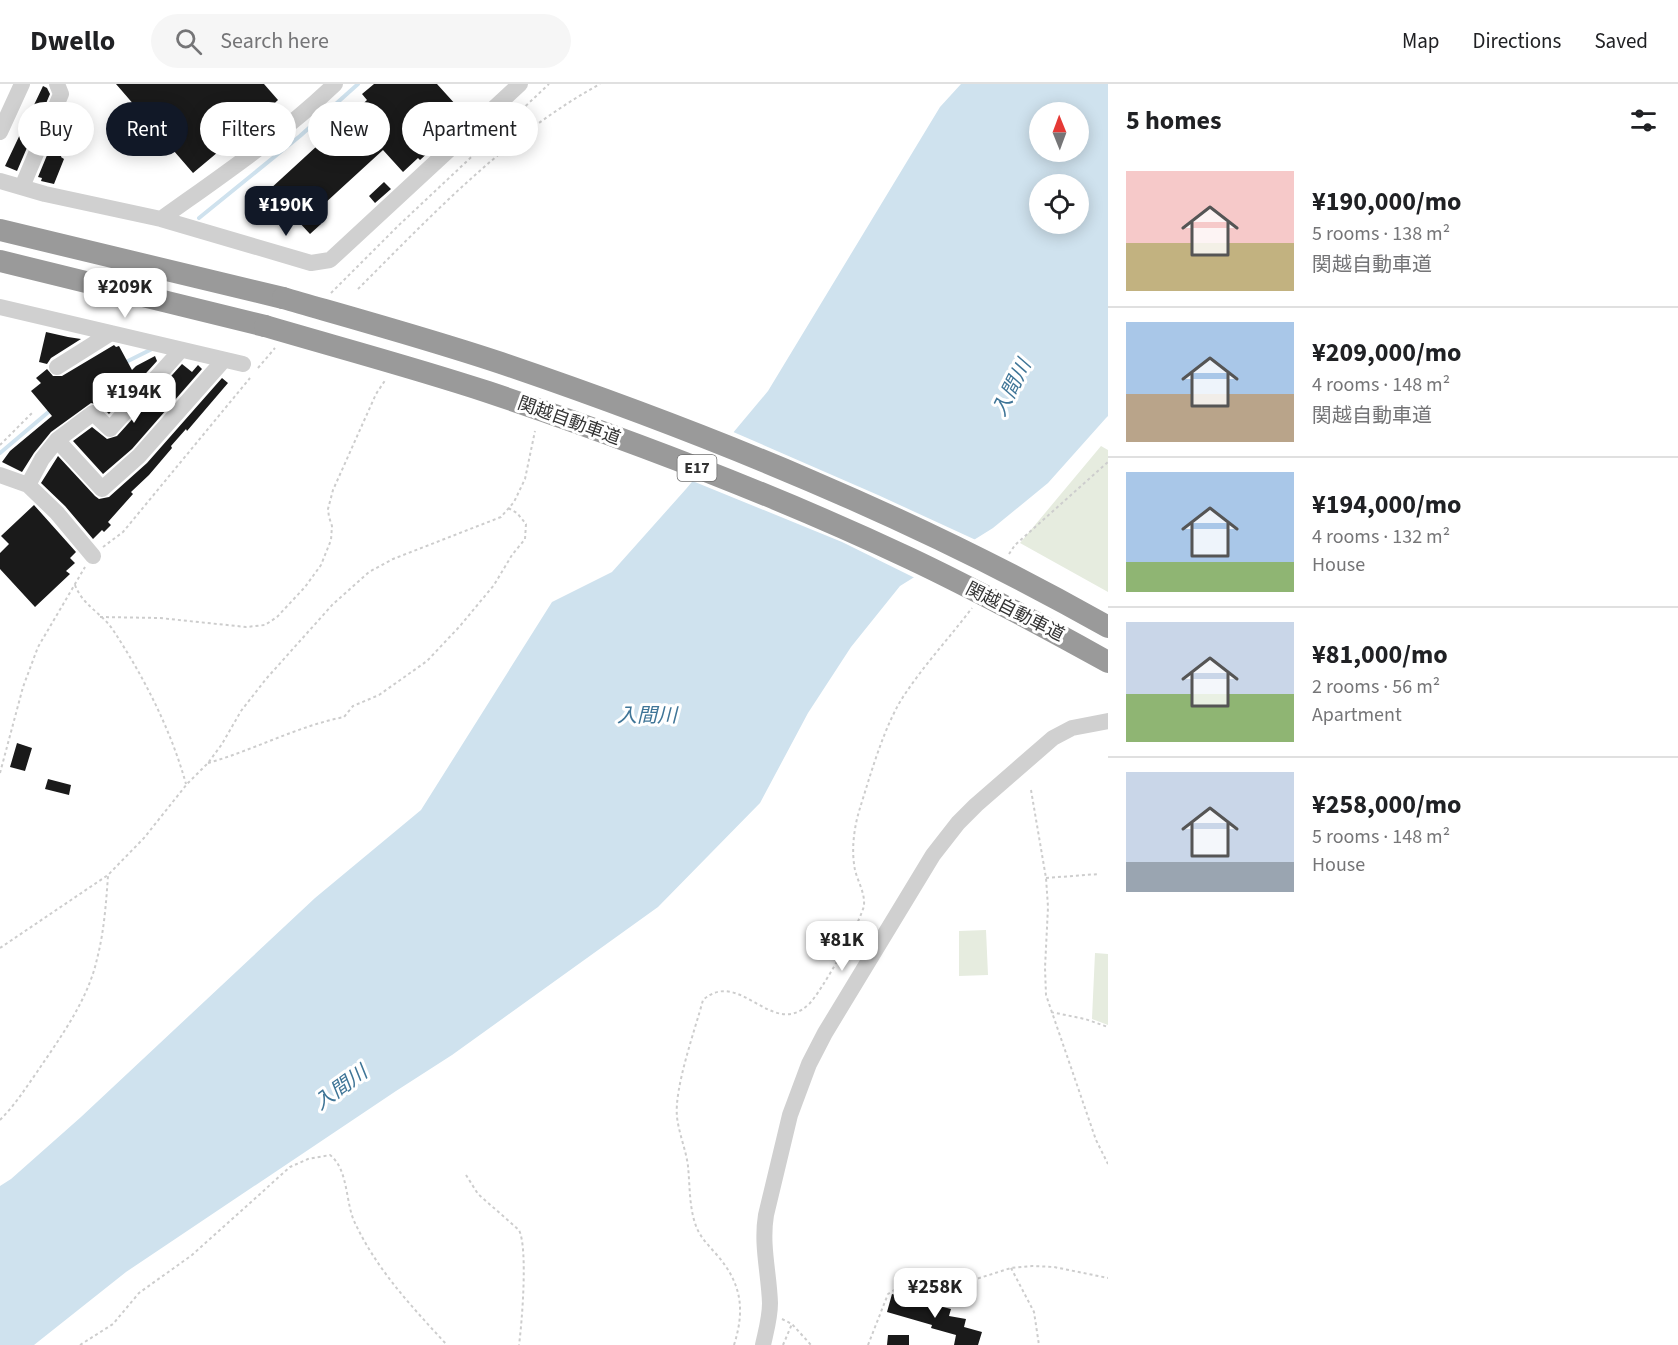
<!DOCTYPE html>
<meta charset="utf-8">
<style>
:root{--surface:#fff;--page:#f6f6f6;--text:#202124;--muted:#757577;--line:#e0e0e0;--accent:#111827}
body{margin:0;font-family:"Source Sans 3","Noto Sans JP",sans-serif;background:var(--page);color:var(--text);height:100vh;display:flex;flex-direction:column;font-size:22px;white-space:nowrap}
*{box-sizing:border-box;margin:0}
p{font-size:20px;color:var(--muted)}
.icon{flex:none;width:33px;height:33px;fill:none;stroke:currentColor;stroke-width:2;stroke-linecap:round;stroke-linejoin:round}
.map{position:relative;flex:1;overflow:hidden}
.drawer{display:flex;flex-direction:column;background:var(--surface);width:570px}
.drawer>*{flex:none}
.top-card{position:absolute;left:18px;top:18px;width:570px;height:54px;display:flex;gap:12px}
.needle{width:39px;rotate:359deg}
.tools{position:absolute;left:1029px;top:18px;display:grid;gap:12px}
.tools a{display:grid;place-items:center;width:60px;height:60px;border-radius:50%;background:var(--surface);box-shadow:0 3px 15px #0003;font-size:30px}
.price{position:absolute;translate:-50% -51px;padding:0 14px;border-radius:12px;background:#fff;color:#222;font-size:20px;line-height:39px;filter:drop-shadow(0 2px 3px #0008)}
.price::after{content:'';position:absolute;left:50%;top:36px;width:18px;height:14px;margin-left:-9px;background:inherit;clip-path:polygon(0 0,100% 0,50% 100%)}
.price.selected{background:var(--accent);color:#fff}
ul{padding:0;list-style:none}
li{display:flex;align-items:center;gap:18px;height:150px;padding:0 18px}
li+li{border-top:2px solid var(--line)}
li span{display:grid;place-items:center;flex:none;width:168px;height:120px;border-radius:0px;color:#555}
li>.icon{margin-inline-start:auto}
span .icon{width:72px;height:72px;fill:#fffc;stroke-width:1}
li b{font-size:26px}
h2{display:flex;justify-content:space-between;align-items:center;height:72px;padding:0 18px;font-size:26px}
.tag{padding:0 21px;border-radius:27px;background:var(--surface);box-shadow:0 3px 15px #0003;font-size:21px;line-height:54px}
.tag.selected{background:var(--accent);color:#fff}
header{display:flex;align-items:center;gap:36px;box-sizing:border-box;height:84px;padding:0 30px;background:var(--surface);border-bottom:2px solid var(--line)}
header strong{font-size:28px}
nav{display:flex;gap:33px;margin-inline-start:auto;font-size:21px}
.search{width:420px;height:54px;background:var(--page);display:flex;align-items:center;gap:15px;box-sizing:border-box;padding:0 21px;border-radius:33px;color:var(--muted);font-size:22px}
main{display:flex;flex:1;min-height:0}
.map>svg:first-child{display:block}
.green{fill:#e6ecdf}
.water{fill:#cfe2ee;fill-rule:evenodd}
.pier{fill:#fff}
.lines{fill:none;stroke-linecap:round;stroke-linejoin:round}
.stream{stroke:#cfe2ee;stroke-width:4}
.building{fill:#1a1a1a}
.path{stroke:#cdcdcd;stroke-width:2;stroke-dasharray:3 3;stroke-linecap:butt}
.minor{stroke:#d0d0d0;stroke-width:16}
.highway{stroke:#9a9a9a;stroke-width:22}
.highway-bridge{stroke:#9a9a9a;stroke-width:22}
.labels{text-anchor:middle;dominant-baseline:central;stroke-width:6;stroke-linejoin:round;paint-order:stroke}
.shield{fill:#fff;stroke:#707070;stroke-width:1.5}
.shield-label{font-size:16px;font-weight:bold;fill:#333}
.street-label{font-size:18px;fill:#333;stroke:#fff}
.water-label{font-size:20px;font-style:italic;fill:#3f7597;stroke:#fff}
</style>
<header>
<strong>Dwello</strong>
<div class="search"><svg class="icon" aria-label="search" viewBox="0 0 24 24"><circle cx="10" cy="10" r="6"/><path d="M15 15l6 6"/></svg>Search here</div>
<nav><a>Map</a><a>Directions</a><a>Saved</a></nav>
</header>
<main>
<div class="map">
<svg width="1108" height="1261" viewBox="0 0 1108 1261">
<rect width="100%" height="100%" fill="#fff"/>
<path class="green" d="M1101,362L1108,366V508L1020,459Z
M986,846L988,891L959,892V847Z
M1095,869L1108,870V941L1092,935Z"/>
<path class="water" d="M961,0H1108V332L1106,334L1048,399L993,444L900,502L851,563L808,629L760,719L658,823L452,971L396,1007L126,1188L34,1261H0V1102L11,1095L81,1033L315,814L421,726L552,518L612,488L686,405L768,307L940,23ZM1040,28H1078V68H1040ZM1040,100H1078V140H1040Z"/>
<path class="pier" d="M731,347L878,411L978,457L917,495L842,458L690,396Z"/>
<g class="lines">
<path class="stream" d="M199,134L300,52L358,0
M124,279L152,265
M0,369L52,325"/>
</g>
<path class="building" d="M116,0H264L278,16L264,29L267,33L258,41L255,37L193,89Z
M374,0H437L456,21L459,18L468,28L464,32L466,34L420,76L418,74L403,88L383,66L312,131L321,140L310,150L269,106L367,16L362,10Z
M43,2L47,4L50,10L17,87L5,82Z
M64,30L68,32L66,36L68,40L62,54L66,56L61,73L64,75L54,100L41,97L42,94L38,93Z
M384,98L391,105L375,119L369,112Z
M46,248L68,253L81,255L51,274L47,280L39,278Z
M114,261L116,263L119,262L132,286L136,282L155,272L157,277L109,330L100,321L91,319L51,348L34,369L22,388L2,378L10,367L52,332L31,307L41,299L36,294L47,285L53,292H62Z
M182,280L192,288L198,281L202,285L132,365L103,390L73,357L92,343L107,355L117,352Z
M222,294L228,299L187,347L186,345L171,362L172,364L149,391L131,408L133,410L108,438L111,441L104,448L102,446L93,455L65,422L41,399L58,372L95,412L99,415L109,413L147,379Z
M34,421L76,468L70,474L75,479L66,487L70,490L35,523L0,485V469L9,460L1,452Z
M17,659L32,664L25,687L10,683Z
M48,695L71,701L69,711L45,705Z
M892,1210L951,1225L949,1232L966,1235L964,1243L982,1248L978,1261H954L956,1251L931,1244L932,1241L887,1228Z
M888,1251H909V1261H887Z"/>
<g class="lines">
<path class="path" d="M358,205C432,131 507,51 600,0
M331,209L398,142L549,0
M258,284L275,264
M0,361L32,329
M103,463L123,448L250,294
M1009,470L1015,461L1108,378
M75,501C83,522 102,529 113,546C144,593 171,646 186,700
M100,533L160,534L246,543L265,541L277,533L305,503L321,481L331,456L332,442L329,433L328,425L333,406L376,310L386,295
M208,679C254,666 298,642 344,633L353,622L379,611L427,577L460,542L494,501L512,471L525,455L526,440L517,429L508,424
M0,689L23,603L38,563L85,483
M1031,706L1046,794L1048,823L1045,884L1046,911L1096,1056L1108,1080
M1046,794L1099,790
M0,864L108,791L144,754L187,700L208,679L222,660L241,627L266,595L333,520L369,488L393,475L501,433L514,418L525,395L535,347
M1051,928L1085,935L1108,943
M0,1036C15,1021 25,1005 37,988C60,954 88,916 97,875C104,848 106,820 108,792
M466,1091L478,1110L519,1146C528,1164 522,1239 519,1261
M1011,1184L1034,1228L1039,1261
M782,1235L792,1240L811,1261
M80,1261L113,1240L139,1209L192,1171L290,1083L308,1075L330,1071C349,1086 345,1119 355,1139C377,1186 412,1223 447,1261
M734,1261C745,1226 742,1200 717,1171C709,1162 700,1153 696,1142C689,1123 690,1102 688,1082C686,1066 679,1050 677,1033C674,1004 695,946 703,916C740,883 772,956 809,920C820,910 862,836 864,821C865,809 858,798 855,786C851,766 854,743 860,724C871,689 885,639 905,610C925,580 950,553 972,524
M783,1261L792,1240
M868,1261L888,1210L899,1203L928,1196L951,1203L1011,1184L1032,1182L1054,1183L1108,1194"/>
<path class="minor" d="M0,48L22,0
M0,97L45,110L161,135L311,179L330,176L520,0
M22,103L61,10L57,0
M161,135C221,92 282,51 335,0
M0,223L243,280
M57,283L111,249
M57,356L102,405L139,372L223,277
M0,391L28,401L57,429L93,472
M28,401L42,375L57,356L93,329L110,345L181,266
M763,1261C766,1247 770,1234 770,1219C769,1189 761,1161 766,1131L790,1031L809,980L825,949L933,771L958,739L976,721L1053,654L1072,644L1108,637"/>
<path class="highway" d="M0,146L283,214
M0,177L265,242"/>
<path class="highway-bridge" d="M283,214C356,235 429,255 501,279C710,350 916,434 1108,543
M265,242C340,264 415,284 488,308C631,356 773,410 909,474C977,506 1043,542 1108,578"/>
</g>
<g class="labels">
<rect class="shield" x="677.5" y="371" width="39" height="26" rx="4.5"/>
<g class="shield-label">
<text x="697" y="384">E17</text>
</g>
<g class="street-label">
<text transform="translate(569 337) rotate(20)">関越自動車道</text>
<text transform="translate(1015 528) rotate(27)">関越自動車道</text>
</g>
<g class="water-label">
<text transform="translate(1012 304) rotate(-63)">入間川</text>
<text x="647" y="632">入間川</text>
<text transform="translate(341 1004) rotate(-36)">入間川</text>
</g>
</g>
</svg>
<div class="tools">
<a><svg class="needle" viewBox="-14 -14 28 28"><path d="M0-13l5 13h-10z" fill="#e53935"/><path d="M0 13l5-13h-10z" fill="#757577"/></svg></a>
<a><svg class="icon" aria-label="locate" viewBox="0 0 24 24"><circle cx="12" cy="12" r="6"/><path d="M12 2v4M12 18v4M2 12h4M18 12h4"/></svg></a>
</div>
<b class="price selected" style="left:286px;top:153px">¥190K</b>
<b class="price" style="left:125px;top:235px">¥209K</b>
<b class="price" style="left:134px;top:340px">¥194K</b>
<b class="price" style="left:842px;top:888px">¥81K</b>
<b class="price" style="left:935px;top:1235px">¥258K</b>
<div class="top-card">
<a class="tag">Buy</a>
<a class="tag selected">Rent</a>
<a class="tag">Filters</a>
<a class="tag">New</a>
<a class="tag">Apartment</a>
</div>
</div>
<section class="drawer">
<h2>5 homes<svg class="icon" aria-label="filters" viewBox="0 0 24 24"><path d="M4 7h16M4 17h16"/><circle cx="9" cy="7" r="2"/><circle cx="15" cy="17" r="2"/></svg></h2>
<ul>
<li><span style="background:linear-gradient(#f6c9c9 60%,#c2b280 0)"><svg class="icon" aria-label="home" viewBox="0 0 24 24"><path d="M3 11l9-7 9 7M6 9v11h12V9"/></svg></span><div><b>¥190,000/mo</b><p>5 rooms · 138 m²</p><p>関越自動車道</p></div></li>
<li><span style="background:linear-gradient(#a9c7e8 60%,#b9a48a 0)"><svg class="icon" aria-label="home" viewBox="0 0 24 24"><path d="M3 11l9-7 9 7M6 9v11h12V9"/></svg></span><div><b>¥209,000/mo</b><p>4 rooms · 148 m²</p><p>関越自動車道</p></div></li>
<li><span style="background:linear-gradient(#a9c7e8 75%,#8fb573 0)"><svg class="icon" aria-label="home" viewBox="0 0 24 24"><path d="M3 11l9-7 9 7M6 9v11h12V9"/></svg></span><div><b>¥194,000/mo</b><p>4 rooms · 132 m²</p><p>House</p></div></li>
<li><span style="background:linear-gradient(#c9d6e8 60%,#8fb573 0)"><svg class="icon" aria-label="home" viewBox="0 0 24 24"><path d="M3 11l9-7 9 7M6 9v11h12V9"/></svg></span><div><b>¥81,000/mo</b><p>2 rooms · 56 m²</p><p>Apartment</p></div></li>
<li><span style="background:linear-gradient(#c9d6e8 75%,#9aa5b1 0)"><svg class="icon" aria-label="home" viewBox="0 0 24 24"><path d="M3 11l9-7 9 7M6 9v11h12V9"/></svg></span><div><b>¥258,000/mo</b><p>5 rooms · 148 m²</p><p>House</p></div></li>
</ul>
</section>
</main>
